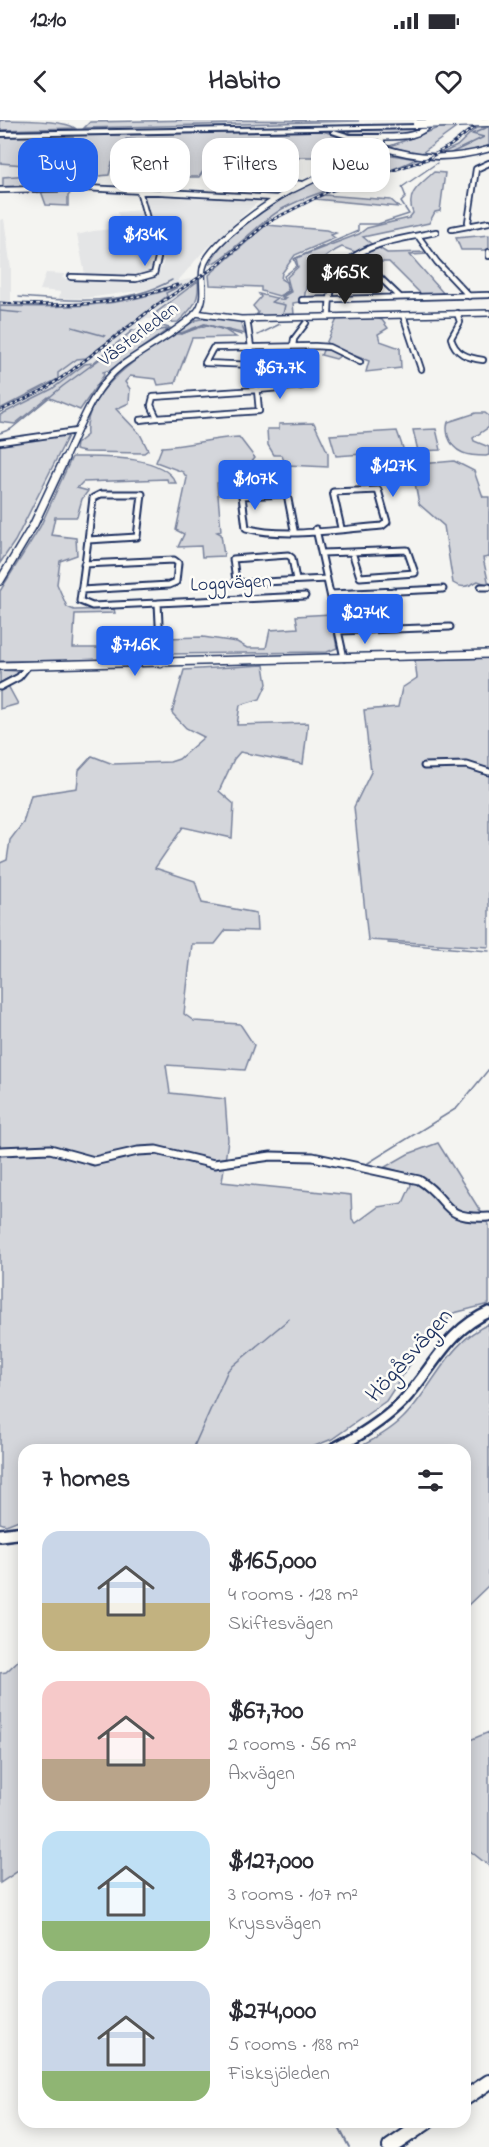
<!DOCTYPE html>
<meta charset="utf-8">
<style>
:root{--surface:#fff;--page:#f2f2f3;--text:#2b2b33;--muted:#7c7c81;--accent:#2563eb}
body{margin:0;font-family:"Indie Flower",sans-serif;background:var(--page);color:var(--text);height:100vh;display:flex;flex-direction:column;font-size:22px;white-space:nowrap}
*{box-sizing:border-box;margin:0}
p{font-size:20px;color:var(--muted)}
.icon{flex:none;width:33px;height:33px;fill:none;stroke:currentColor;stroke-width:2;stroke-linecap:round;stroke-linejoin:round}
.map{position:relative;flex:1;overflow:hidden}
.sheet{position:absolute;left:18px;top:1324px;width:453px;height:684px;display:flex;flex-direction:column;background:var(--surface);border-radius:18px;box-shadow:0 3px 15px #0003}
.sheet>*{flex:none}
.top-card{position:absolute;left:18px;top:18px;width:453px;height:54px;display:flex;gap:12px}
.price{position:absolute;translate:-50% -51px;padding:0 14px;border-radius:6px;background:var(--accent);color:#fff;font-size:20px;line-height:39px;filter:drop-shadow(0 2px 3px #0008)}
.price::after{content:'';position:absolute;left:50%;top:36px;width:18px;height:14px;margin-left:-9px;background:inherit;clip-path:polygon(0 0,100% 0,50% 100%)}
.price.on{background:#222;color:#fff}
ul{padding:0;list-style:none}
li{display:flex;align-items:center;gap:18px;height:150px;padding:0 24px}
li span{display:grid;place-items:center;flex:none;width:168px;height:120px;border-radius:18px;color:#555}
li>.icon{margin-inline-start:auto}
span .icon{width:72px;height:72px;fill:#fffc;stroke-width:1}
li b{font-size:26px}
h2{display:flex;justify-content:space-between;align-items:center;height:72px;padding:0 24px;font-size:26px}
.tag{padding:0 21px;border-radius:18px;background:var(--surface);box-shadow:0 3px 15px #0003;font-size:21px;line-height:54px}
.tag.on{background:var(--accent);color:#fff}
.status{display:flex;justify-content:space-between;align-items:center;height:42px;padding:0 30px;background:var(--surface);direction:ltr}
.status svg{height:16px;fill:currentColor}
header{display:flex;justify-content:space-between;align-items:center;height:78px;padding:0 24px;background:var(--surface);font-size:27px;font-weight:700}
.map>svg:first-child{display:block}
.built{fill:#e4e5e6}
.green{fill:#d4d6db;stroke:#78829c;stroke-width:1.5}
.lines{fill:none;stroke-linecap:round;stroke-linejoin:round}
.stream-far1{stroke:#717c98;stroke-width:1.5}
.stream{stroke:#717c98;stroke-width:2}
.minor-far2-casing{stroke:#1b2f5e;stroke-width:8}
.minor-far1-casing{stroke:#1b2f5e;stroke-width:9}
.minor-casing{stroke:#1b2f5e;stroke-width:11}
.tertiary-far3-casing{stroke:#1b2f5e;stroke-width:8}
.tertiary-far2-casing{stroke:#1b2f5e;stroke-width:10}
.tertiary-far1-casing{stroke:#1b2f5e;stroke-width:14}
.tertiary-casing{stroke:#1b2f5e;stroke-width:16}
.secondary-casing{stroke:#1b2f5e;stroke-width:18}
.trunk-casing{stroke:#1b2f5e;stroke-width:4}
.minor-far2{stroke:#fdfcf7;stroke-width:4.5}
.minor-far1{stroke:#fdfcf7;stroke-width:5}
.minor{stroke:#fdfcf7;stroke-width:7}
.tertiary-far3{stroke:#fdfcf7;stroke-width:5}
.tertiary-far2{stroke:#fdfcf7;stroke-width:7}
.tertiary-far1{stroke:#fdfcf7;stroke-width:9}
.tertiary{stroke:#fdfcf7;stroke-width:11}
.secondary{stroke:#fdfcf7;stroke-width:14}
.trunk{fill:#fdfcf7;fill-rule:evenodd}
.rail-casing{stroke:#1b2f5e;stroke-width:3}
.rail{stroke:#fdfcf7;stroke-width:1.5;stroke-dasharray:3;stroke-linecap:butt}
.trunk-bridge-casing{stroke:#1b2f5e;stroke-width:10;stroke-linecap:butt}
.trunk-bridge{stroke:#fdfcf7;stroke-width:8}
.labels{text-anchor:middle;dominant-baseline:central;stroke-width:5;stroke-linejoin:round;paint-order:stroke}
.far-street-label{font-size:20px;fill:#1b2f5e;stroke:#fdfcf7}
.street-label{font-size:24px;fill:#1b2f5e;stroke:#fdfcf7}
</style>
<div class="status"><b>12:10</b><svg viewBox="0 0 49 12"><path d="M0 12V9h3v3zM5 12V6h3v6zM10 12V3h3v9zM15 12V0h3v12zM26 1h20v11H26zM47 4h2v5h-2z"/></svg></div>
<header><svg class="icon" aria-label="back" viewBox="0 0 24 24"><path d="M15 5l-7 7 7 7"/></svg>Habito<svg class="icon" aria-label="heart" viewBox="0 0 24 24"><path d="M12 20l-8-8c-3-5 5-10 8-4 3-6 11-1 8 4z"/></svg></header>
<div class="map">
<svg width="489" height="2027" viewBox="0 0 489 2027">
<rect width="100%" height="100%" fill="#f4f4f1"/>
<filter id="ink" filterUnits="userSpaceOnUse"><feTurbulence type="fractalNoise" baseFrequency=".0167" numOctaves="2"/><feDisplacementMap in="SourceGraphic" scale="12" xChannelSelector="R" yChannelSelector="G"/><feConvolveMatrix kernelMatrix="1 2 1 2 8 2 1 2 1" color-interpolation-filters="sRGB"/></filter>
<g filter="url(#ink)">
<path class="built" d="M416,39L425,40L343,67L299,85L270,102L219,148L211,146L263,101L282,89L326,70Z
M0,43L36,45V49L24,56L3,57V67H0Z
M146,73L261,79L202,133L177,162L190,159L198,161L157,192L151,199H145L93,243L85,244L52,269L0,295V289L58,259L57,253L77,239L86,238L167,176L165,173L183,166L140,179L101,185L0,186V100L4,99L11,149V183L86,184L131,178L151,172L171,163L145,170L87,178L58,179L61,172L40,170L46,153L65,154L62,158L70,160L79,157L145,160L158,155L164,141L143,76Z
M141,90L156,140L152,153L140,158L85,154L77,115L93,111L121,108L118,92Z"/>
<path class="green" d="M0,0C17,0 64,0 75,8L0,10Z
M196,0L359,1L84,8L90,2Z
M425,7C411,14 360,22 349,12L355,9Z
M489,7V26L460,34L438,35L457,26L476,8Z
M438,8H456L419,35L390,26Z
M323,11L347,19L322,37H300L274,61L255,55L258,47L209,43L199,57H182L178,49L181,42L173,29L174,24L126,19L112,43L109,55L89,57V66L3,67V57L30,55L36,46L0,43V16Z
M386,34L416,39C373,61 325,66 282,89C263,99 224,141 210,144C224,111 285,74 317,59C340,49 362,43 386,34Z
M434,52L445,53L440,91L435,92L429,103L363,117L374,126L358,133L342,127C318,138 306,156 304,181L293,183L294,194L256,196L258,192L253,186L261,177L259,174L284,180L286,178L282,177L291,172L287,157L298,147L296,138L359,114L367,108L409,98L413,93C405,73 420,65 434,52Z
M41,71H72L68,76V86L46,85Z
M324,75L391,80L399,87L315,79Z
M266,105L326,110L336,113L331,115L335,118L295,135L282,153L281,159L286,162L288,171L279,176L261,171V167L210,165L209,155Z
M489,115V130H461L456,118Z
M379,128L387,133L427,132L428,134L410,135L445,175L423,176L389,142H375L360,135Z
M198,161C200,181 192,189 178,202L152,203L157,192Z
M182,165L166,173L167,176L86,238L77,239L58,253V259L0,289V186C65,188 119,188 182,165Z
M206,198L240,201L245,214L204,204L181,213L178,211L196,200Z
M375,198L382,200L388,208L378,214L380,221L400,228L401,248L366,252L369,241L345,232L336,239L321,235L337,199Z
M207,205L225,210L236,217L192,218L175,263L158,265L156,259L130,256L125,262L130,269L129,283L116,289L140,314L148,330L144,333L84,332L75,330L76,324L87,315C82,272 142,235 172,214H181Z
M162,206L170,208L110,250L103,252L104,255L80,290L48,277L15,304L0,302V295L52,269L85,244L93,243L133,210Z
M476,293H485L489,296V307L473,318L474,321L489,327V335L486,336C468,336 454,334 448,316C447,310 446,308 448,302Z
M314,303L328,333V347L287,345L281,335H274L268,325L267,309H279V304Z
M436,309L441,330L418,331L413,310Z
M397,311L404,331L336,336L330,315Z
M69,314L15,421L0,443V323Z
M239,317L255,338L250,344L223,354L224,358C243,355 268,346 283,361L217,363L221,411L217,412L221,414L224,436L202,437L201,426L178,427L184,414L176,410L187,358L183,352L156,342L162,327C188,326 212,318 239,317Z
M72,337C100,337 163,334 176,363H168L167,359L83,362L77,368L88,371L82,379L77,397H55L51,415L76,418L77,435L60,441L57,464L67,487L74,490L114,489L115,493L75,494L73,528H102L151,535L150,540L0,541V471L40,407Z
M454,341L474,351L483,377H489V437L483,438L489,465L478,461C470,465 463,470 453,463L444,406L419,384L415,363L421,344Z
M331,494L337,528L327,532L168,534L165,518L203,517L237,522L247,528H266L270,510L298,508L296,496Z
M489,538V827L368,820L354,687L371,652L364,590L398,587L402,568L417,558L415,540Z
M264,545L267,564L260,579L240,585L237,605L308,603L303,644L240,632L234,639L219,671L234,684L232,718L183,707L155,748L195,761L202,783L256,793L257,811L226,810L215,824H192L184,894L194,901L240,904L254,925L245,950L166,945L170,973L225,979L228,1020L222,1062L351,1075L352,1099L356,1103L378,1087L403,1083L411,1065L409,1054L385,1047L408,1034L438,1023L489,1105V1184L454,1193L420,1229L386,1281L332,1319L305,1330H24V1398L6,1405L0,1403V743L7,740L10,720L23,703L31,675L77,668L79,650L92,636L113,644L170,642L179,639L204,617L186,608L172,593L184,550Z
M0,550L17,551L18,554L5,560L18,584L0,589Z
M489,1204V1465L465,1488V1330H353C370,1322 389,1312 403,1298C433,1269 448,1221 489,1204Z
M24,1535V1747L0,1763V1553L6,1552Z
M489,1612V1746L465,1727V1622Z"/>
<g class="lines">
<path class="stream-far1" d="M449,34L484,17L472,14L486,8
M281,176L290,171L284,156L297,146L294,139L358,111V104H378L409,94L401,82L406,77L402,67L437,43
M19,177C69,181 127,186 172,160
M277,178L271,182L285,185L283,194
M0,191L22,193
M72,207L105,216
M178,212L182,214L205,204L242,215
M258,215L280,204
M0,313L11,309L63,266L133,215L167,209
M388,823L489,831
M368,1043L457,988L489,949
M195,1324L228,1250L289,1199"/>
<path class="stream" d="M192,1330L195,1323
M336,2002L349,2027"/>
<g class="minor-far2-casing">
<path id="minor-far2" d="M381,27C418,39 451,40 489,29
M211,53L301,64
M0,70L86,68L276,78
M470,106L468,102L476,49L489,43
M452,109L489,102
M418,116L437,142L469,176
M489,132V136
M344,142L372,150L400,177
M71,157L136,159L154,154L158,138L139,70
M302,180L489,175
M457,193L460,202L451,218C455,234 468,238 483,240
M403,195L421,249
M329,197C327,127 380,123 436,112
M247,199L257,270
M293,226L294,219L306,203
M253,245L205,243L213,228L315,226L329,227L360,242
M257,270L259,291L157,298L151,285L153,277Z
M257,270L302,266
M140,300L157,298
M0,322L77,311"/>
</g>
<g class="minor-far1-casing">
<path id="minor-far1" d="M101,374H142L137,417L88,420L93,378Z
M316,409L344,538
M294,410L287,374L242,376L246,408C284,419 342,409 382,406L387,402L378,370L333,372L341,408
M88,420L80,481L92,486L158,483L161,544
M322,433L407,430L415,453L360,457L352,432
M296,460L292,438L288,435L233,439L236,460L243,463L327,459
M481,467H489
M81,470L169,465L176,462L178,443L174,440L84,444
M331,474L443,469
M158,483L305,476
M385,509L393,471
M339,511L450,507
M0,567L19,557L27,547
M424,646L467,645L489,652"/>
</g>
<g class="minor-casing">
<path id="minor" d="M0,1031L50,1029L94,1041L138,1031L156,1030L214,1044L271,1036L313,1037L419,1060C452,1080 439,1100 489,1097"/>
</g>
<g class="tertiary-far3-casing">
<path id="tertiary-far3" d="M378,30L382,24L381,17C399,17 423,18 432,0
M294,69L381,27
M195,193L241,199L489,193
M64,340C80,307 92,269 121,246C141,231 181,210 196,193C208,179 200,163 203,148C208,123 276,76 299,66"/>
</g>
<g class="tertiary-far2-casing">
<path id="tertiary-far2" d="M0,461L34,404L65,338
M0,546L489,534"/>
</g>
<g class="tertiary-far1-casing">
<path id="tertiary-far1" d="M344,1324C365,1312 386,1299 403,1281C433,1249 447,1210 489,1192"/>
</g>
<g class="tertiary-casing">
<path id="tertiary" d="M333,1330L346,1323
M0,1415L24,1412"/>
</g>
<g class="secondary-casing">
<path id="secondary" d="M465,1978L489,1962
M390,2027L427,2002"/>
</g>
<g class="trunk-casing">
<path id="trunk" d="M420,5L421,6L418,8L0,16V12Z
M334,10L350,15H381L384,17L381,19H350L332,13L331,12Z"/>
</g>
<use href="#minor-far2" class="minor-far2"/>
<use href="#minor-far1" class="minor-far1"/>
<use href="#minor" class="minor"/>
<use href="#tertiary-far3" class="tertiary-far3"/>
<use href="#tertiary-far2" class="tertiary-far2"/>
<use href="#tertiary-far1" class="tertiary-far1"/>
<use href="#tertiary" class="tertiary"/>
<use href="#secondary" class="secondary"/>
<use href="#trunk" class="trunk"/>
<g class="rail-casing">
<path id="rail" d="M0,183C61,187 119,186 177,165
M0,291L45,269L67,254L157,185L215,147L268,102L327,72L427,39L451,25L483,0"/>
</g>
<use href="#rail" class="rail"/>
<g class="trunk-bridge-casing">
<path id="trunk-bridge" d="M417,4L489,2"/>
</g>
<use href="#trunk-bridge" class="trunk-bridge"/>
</g>
</g>
<g class="labels">
<g class="far-street-label">
<text transform="translate(139 215) rotate(-37)">Västerleden</text>
<text transform="translate(231 464) rotate(-3)">Loggvägen</text>
</g>
<g class="street-label">
<text transform="translate(410 1236) rotate(-48)">Högåsvägen</text>
</g>
</g>
</svg>
<b class="price" style="left:145px;top:147px">$134K</b>
<b class="price on" style="left:345px;top:185px">$165K</b>
<b class="price" style="left:280px;top:280px">$67.7K</b>
<b class="price" style="left:393px;top:378px">$127K</b>
<b class="price" style="left:255px;top:391px">$107K</b>
<b class="price" style="left:365px;top:525px">$274K</b>
<b class="price" style="left:135px;top:557px">$71.6K</b>
<div class="top-card">
<a class="tag on">Buy</a>
<a class="tag">Rent</a>
<a class="tag">Filters</a>
<a class="tag">New</a>
</div>
<section class="sheet">
<h2>7 homes<svg class="icon" aria-label="filters" viewBox="0 0 24 24"><path d="M4 7h16M4 17h16"/><circle cx="9" cy="7" r="2"/><circle cx="15" cy="17" r="2"/></svg></h2>
<ul>
<li><span style="background:linear-gradient(#c9d6e8 60%,#c2b280 0)"><svg class="icon" aria-label="home" viewBox="0 0 24 24"><path d="M3 11l9-7 9 7M6 9v11h12V9"/></svg></span><div><b>$165,000</b><p>4 rooms · 128 m²</p><p>Skiftesvägen</p></div></li>
<li><span style="background:linear-gradient(#f6c9c9 65%,#b9a48a 0)"><svg class="icon" aria-label="home" viewBox="0 0 24 24"><path d="M3 11l9-7 9 7M6 9v11h12V9"/></svg></span><div><b>$67,700</b><p>2 rooms · 56 m²</p><p>Axvägen</p></div></li>
<li><span style="background:linear-gradient(#bfe0f5 75%,#8fb573 0)"><svg class="icon" aria-label="home" viewBox="0 0 24 24"><path d="M3 11l9-7 9 7M6 9v11h12V9"/></svg></span><div><b>$127,000</b><p>3 rooms · 107 m²</p><p>Kryssvägen</p></div></li>
<li><span style="background:linear-gradient(#c9d6e8 75%,#8fb573 0)"><svg class="icon" aria-label="home" viewBox="0 0 24 24"><path d="M3 11l9-7 9 7M6 9v11h12V9"/></svg></span><div><b>$274,000</b><p>5 rooms · 188 m²</p><p>Fisksjöleden</p></div></li>
</ul>
</section>
</div>
